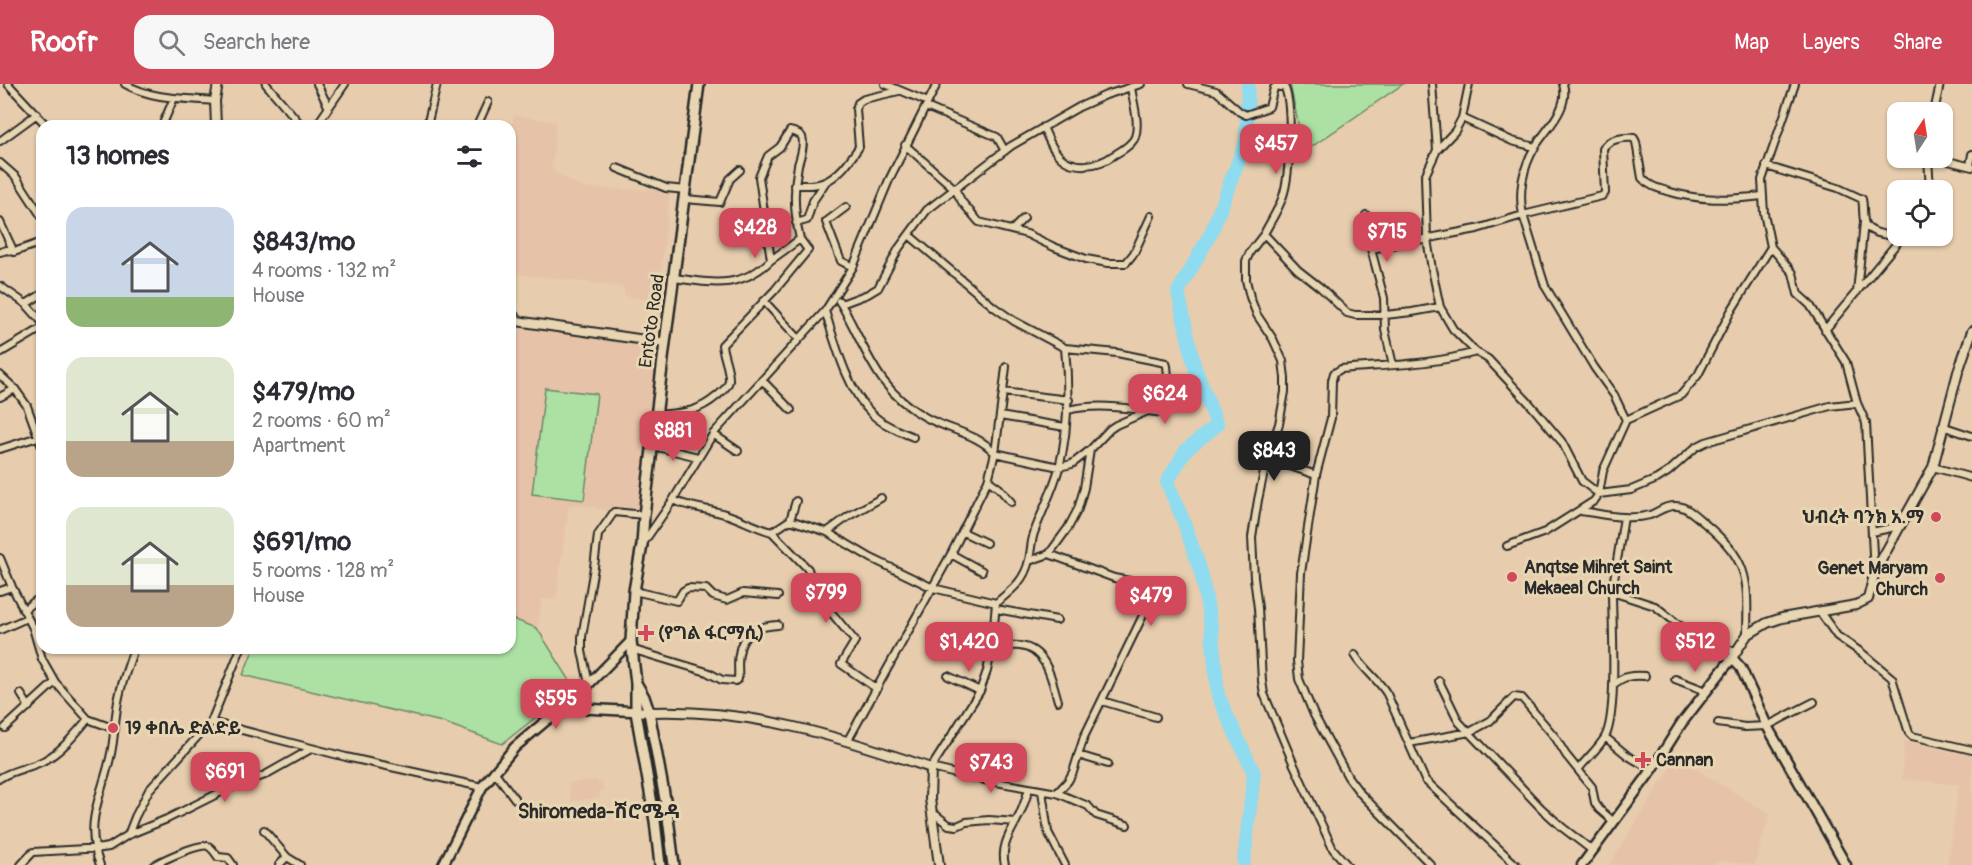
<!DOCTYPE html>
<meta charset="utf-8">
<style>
:root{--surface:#fff;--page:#f7f7f7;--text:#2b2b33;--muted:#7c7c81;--accent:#d1495b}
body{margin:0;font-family:Pangolin,"Noto Sans Ethiopic",sans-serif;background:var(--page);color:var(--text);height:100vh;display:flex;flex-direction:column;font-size:22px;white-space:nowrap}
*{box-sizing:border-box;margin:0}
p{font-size:20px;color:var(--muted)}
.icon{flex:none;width:33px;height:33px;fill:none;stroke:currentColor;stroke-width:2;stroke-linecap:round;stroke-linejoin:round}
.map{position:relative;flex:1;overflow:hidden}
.side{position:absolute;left:36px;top:36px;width:480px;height:534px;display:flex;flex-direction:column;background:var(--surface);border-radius:18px;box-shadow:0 2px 4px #0004}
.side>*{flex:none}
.needle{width:39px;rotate:12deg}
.fabs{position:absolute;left:1887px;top:18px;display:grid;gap:12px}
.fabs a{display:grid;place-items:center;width:66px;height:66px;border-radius:12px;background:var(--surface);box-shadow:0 2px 4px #0004;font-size:30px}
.price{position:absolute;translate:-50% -51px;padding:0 14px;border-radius:12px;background:var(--accent);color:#fff;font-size:20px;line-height:39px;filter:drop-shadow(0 2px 3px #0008)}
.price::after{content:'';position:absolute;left:50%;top:36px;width:18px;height:14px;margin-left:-9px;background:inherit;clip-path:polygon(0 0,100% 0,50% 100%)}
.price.selected{background:#222;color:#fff}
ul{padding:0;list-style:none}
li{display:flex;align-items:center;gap:18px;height:150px;padding:0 30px}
li span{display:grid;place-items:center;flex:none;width:168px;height:120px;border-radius:18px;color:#555}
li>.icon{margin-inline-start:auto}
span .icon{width:72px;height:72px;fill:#fffc;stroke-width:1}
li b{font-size:26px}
h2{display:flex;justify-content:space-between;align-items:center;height:72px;padding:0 30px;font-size:26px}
header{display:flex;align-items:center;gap:36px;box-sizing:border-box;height:84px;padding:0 30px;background:var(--accent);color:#fff}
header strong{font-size:28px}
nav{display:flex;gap:33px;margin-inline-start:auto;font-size:21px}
.search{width:420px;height:54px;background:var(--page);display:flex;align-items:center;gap:15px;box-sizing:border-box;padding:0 21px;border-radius:18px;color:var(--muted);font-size:22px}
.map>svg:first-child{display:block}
.built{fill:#e6c3a8}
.green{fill:#ace1a3;stroke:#6c8667;stroke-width:1.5}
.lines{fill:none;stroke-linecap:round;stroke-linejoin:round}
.river{stroke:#8fdbf0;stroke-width:14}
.minor-casing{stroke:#2b2b2b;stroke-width:10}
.tertiary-casing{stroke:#2b2b2b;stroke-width:12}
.secondary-casing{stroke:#2b2b2b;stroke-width:13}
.primary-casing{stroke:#2b2b2b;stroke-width:14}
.minor{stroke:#e8d5b2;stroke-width:6}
.tertiary{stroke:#e8d5b2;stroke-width:8}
.secondary{stroke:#e8d5b2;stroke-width:8}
.primary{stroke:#e8d5b2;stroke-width:9}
.poi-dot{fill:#d1495b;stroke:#e8d5b2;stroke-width:2}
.labels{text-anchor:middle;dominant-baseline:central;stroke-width:6;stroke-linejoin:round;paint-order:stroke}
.street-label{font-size:18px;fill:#2b2b2b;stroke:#e8d5b2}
.poi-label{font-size:18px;font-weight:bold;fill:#2b2b2b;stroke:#e8d5b2;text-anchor:start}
.neighbourhood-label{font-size:20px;font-weight:bold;fill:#2b2b2b;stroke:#e8d5b2}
</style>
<header>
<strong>Roofr</strong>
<div class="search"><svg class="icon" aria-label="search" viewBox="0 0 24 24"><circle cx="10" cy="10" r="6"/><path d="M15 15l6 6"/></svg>Search here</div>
<nav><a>Map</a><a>Layers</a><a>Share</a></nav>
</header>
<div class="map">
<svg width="1972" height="781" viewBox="0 0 1972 781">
<rect width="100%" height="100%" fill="#e7cdad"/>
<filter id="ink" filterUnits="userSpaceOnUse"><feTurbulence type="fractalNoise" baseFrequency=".0167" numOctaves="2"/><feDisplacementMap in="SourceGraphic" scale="12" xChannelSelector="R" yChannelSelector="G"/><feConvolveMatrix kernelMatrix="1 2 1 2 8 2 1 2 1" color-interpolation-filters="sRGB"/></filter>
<g filter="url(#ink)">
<path class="built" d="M514,31L556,38L552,86L583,104L670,106L658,217L625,212L623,203L510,189V46Z
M510,237L663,265L638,435L594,423L569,421L556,516L542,515L537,544L510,534Z
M1904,657L1972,672V781H1947L1959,701L1902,695Z
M1680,675L1770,730L1755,781L1719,777L1713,781H1609L1672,681Z
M597,696L598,699L602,698L603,706H599L600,714L571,717L568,699Z"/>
<path class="green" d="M1290,0H1403L1304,68Z
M545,304L597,310L584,416L532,410Z
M510,534L537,544L574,603L502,660L442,638L243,591L254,564H510Z"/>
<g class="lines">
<path class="river" d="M1244,777L1254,689L1218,612L1212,548L1201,488L1183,436L1167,398L1186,366L1217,341L1194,281L1178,208L1211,149L1246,57L1248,0"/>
<g class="minor-casing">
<path id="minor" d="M8,0L47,42
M125,0C153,16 184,14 215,17
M266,0L302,42
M317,0L328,22
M885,0L928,18
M1188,0L1216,7L1240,28L1246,31L1269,23L1274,4L1277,2L1285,4C1293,24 1290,91 1283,112C1279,125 1270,138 1264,150
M1432,0L1437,66
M1469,0L1462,34L1455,47L1437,66L1425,92L1427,155L1432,185L1440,223L1453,245L1476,268L1488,275L1530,320L1562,358L1582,397L1599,410L1631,406L1657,395L1668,388L1696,363L1706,358L1830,322L1857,319
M1795,0L1762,96L1764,129L1771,163L1793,189L1798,210L1810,221L1846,278L1857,319L1866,339L1874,489
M926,23L997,53L1005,67
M1934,28L1940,0
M1462,34L1512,57L1535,63
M162,42L174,14
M316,42L345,0
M427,42L437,0
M477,42L488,18
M1043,43C1047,51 1050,61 1056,68C1069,87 1098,83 1114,71C1121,67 1132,61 1135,53C1140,39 1133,18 1131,3
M0,57L37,30
M905,61L955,105L962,118L979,138L1027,150L1054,163L1086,175L1108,179H1126L1134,169L1151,132
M1928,74L1930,106
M1936,74L1972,83
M0,79L16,93L42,133
M1766,82L1838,104L1862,115C1864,123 1862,133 1865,140C1871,152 1899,153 1911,152
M1970,82L1972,70
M617,84L666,104L686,106
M794,101C803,101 814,102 822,99C838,94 850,76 859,63L856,25L858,19L864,15L899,7
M685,115L720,118L730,95L740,86
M846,123L826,138L841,177L853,183
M1366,131L1371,165L1384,214L1385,246L1393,281
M0,138L14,168
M796,139L807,136L813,117L825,99
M1013,145L1024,134
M909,151L994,223L1014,237L1065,264C1069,304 1069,345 1059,384C1053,406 1042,427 1034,449C1031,458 1031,467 1029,476C1025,496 1012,506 996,519L992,564L987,587L980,607L931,684L973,694L1057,709L1088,722L1096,731L1127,741
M1371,165L1477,145L1523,131C1518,108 1523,83 1535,63C1547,44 1570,24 1563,0
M0,168L7,166L14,168L42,158
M674,194C712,199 740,206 771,176L759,93L768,72L780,63L790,47C794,48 800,49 802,53C805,61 800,74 798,81C793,106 794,130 800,155L771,176
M0,202L26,220L42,238
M1857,208L1864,138
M764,217L799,255
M839,217L841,220L868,210L878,204L899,164L927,126L1011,62L1079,23L1106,11L1141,0
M26,220L42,210
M841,220C867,265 875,305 925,333C948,346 977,349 995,369L988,396L951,470L848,656
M510,226L520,238
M825,227C835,258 847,306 872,330C883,341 899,347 913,353
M1825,246L1902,153
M0,269L42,244
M0,291L15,305L27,322L42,363
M762,296L791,326
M1003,308L1006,283
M0,313L15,305
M1069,316L1003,308L995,369L1059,383L1072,380L1090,366
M1068,326C1094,320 1121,323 1148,327
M656,331C682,329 697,329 717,312C722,308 728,303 729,297C730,286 723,272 722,261L775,206L808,166L800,155
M1000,332L1065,343
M1626,336L1681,311L1698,291L1731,227L1771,163
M1942,342L1972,352
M713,350L738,367
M653,362L698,373
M0,365L38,353
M1267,374L1316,391
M1933,383L1972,394
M988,396L999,404L1011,418
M673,416C690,424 710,425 728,431C743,436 757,444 772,448L790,436L827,448L871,474L933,504L996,519
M1581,427C1603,430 1628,437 1650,431C1659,428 1665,421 1676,422C1686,422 1696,432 1703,438C1750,477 1748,494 1747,551
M1624,433L1612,508L1655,522L1698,556L1724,565L1737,567
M790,436L796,417
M772,448L808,485L815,509L855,557L841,580L877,605
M827,448L849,432L881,414
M963,448L986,459
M1872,448L1900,442
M644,458L673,416L713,350L825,227L853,183L889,96L937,0
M1507,462L1545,448L1594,417L1599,410L1603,387L1626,336L1614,311L1594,283L1545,202L1523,131L1602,112L1605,109L1603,65C1607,55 1624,53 1634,54L1636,58L1642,94C1649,102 1657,104 1667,107C1699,117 1729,116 1762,112
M951,470L982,487
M1049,470L1068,444L1078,425L1084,404L1090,366L1110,345L1116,341L1148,327L1163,329L1168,324L1169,303L1167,282L1166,279L1117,269L1065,264
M0,474L12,503L33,544L42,575L55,598L88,635L115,645
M1029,477L1049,470L1114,494L1150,501L1152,507L1150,517L1084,653L1073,688L1068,697L1057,709
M0,507L12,503
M634,507L677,517L683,507L688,504L706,505L713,512L727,516L743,509L778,512
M996,525L1057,536
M23,526L42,512
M1820,528L1837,552L1862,569L1892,594L1909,649L1912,652L1972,666
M33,544L42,540
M0,546L27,534
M992,564C1001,563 1011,561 1020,562C1047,565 1052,597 1058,617
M631,565L707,588L722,596L735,597L738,595C739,586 737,578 739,570C742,547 759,542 778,541
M1355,571C1364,586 1378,595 1387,610L1425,696L1516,781
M948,592L980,607
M1675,595L1706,607
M1439,597L1459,638L1541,724L1563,744L1593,767
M589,600L582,567V553L594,483L598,451L614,428L644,431
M1613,601C1624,592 1631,591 1645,592
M21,610L29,623
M1102,617L1156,633
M211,638L346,673L482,703
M1718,639L1745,643L1767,642L1814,618
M5,644L55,598
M1605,653L1628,672L1652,686
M1409,659L1470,648L1490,637L1514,613L1522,614L1555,653L1566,671L1592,703L1595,719L1599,725L1614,738
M1078,671L1108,680
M1578,686C1586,675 1598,665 1605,653C1618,630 1612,538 1612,508
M494,687L515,715
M0,694C14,685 31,684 45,676C62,667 75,650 88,635
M1042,707L1048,748L1065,781
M932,728L949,741L957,742L966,738L989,736L1016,738
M264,746L287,773
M128,751L167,735L229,704L265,691L311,665
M21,781L33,768L102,764L109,763L128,751L135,733L149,706L211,638L241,564
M100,781C82,734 105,708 112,664C115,647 115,630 119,613C122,597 129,580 134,564
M154,781C163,776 199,759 208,762C212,764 216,770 218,773L228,774L233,781
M279,781L287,773L300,781
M1005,781C1000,762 1011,748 1019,732C1023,724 1026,714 1029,705
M1347,781L1333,765L1294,681L1264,610L1262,597L1258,524L1254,494L1252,453L1258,416L1267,374L1279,340L1285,308V294L1283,277L1273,255L1257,231L1250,213L1246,196V177L1250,168L1264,150L1298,186L1321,204L1347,229L1355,231H1385L1412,228L1440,223
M1431,781L1360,709L1348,693L1314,631L1299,595L1297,577L1301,489L1316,391L1331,334L1332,296L1334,289L1341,285C1386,281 1432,281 1476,268"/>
</g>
<g class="tertiary-casing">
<path id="tertiary" d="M216,42L215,17L218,0
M510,236L665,259
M1732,574L1747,551L1767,539L1782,534L1856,521L1868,515L1874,491L1879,480L1933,383L1958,288L1972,247
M649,628C750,624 836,652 931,684L930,715L939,781"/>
</g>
<g class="secondary-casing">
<path id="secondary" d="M575,624L589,600L631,557
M443,781L482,703L515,663L547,636L558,630L575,624L649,628
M1582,781L1652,686L1681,640L1732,574L1741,584L1767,642L1846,781"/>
</g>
<g class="primary-casing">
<path id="primary" d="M636,599L644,613L649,628L667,726L674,781
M660,781L655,737L636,628V599L631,557L634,507L642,461L644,431L665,259L699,0"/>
</g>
<use href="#minor" class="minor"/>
<use href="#tertiary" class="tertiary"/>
<use href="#secondary" class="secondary"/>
<use href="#primary" class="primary"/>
</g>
</g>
<g class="poi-dot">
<circle cx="1936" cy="433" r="6"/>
<circle cx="1512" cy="493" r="6"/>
<circle cx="1940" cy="494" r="6"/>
<path d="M643 540h6v6h6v6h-6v6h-6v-6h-6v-6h6z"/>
<circle cx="113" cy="644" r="6"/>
<path d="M1640 667h6v6h6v6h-6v6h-6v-6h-6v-6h6z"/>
</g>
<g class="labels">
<g class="street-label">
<text transform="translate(652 237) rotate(-82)">Entoto Road</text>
</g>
<g class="poi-label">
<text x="1924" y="433" text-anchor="end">ህብረት ባንክ አ.ማ</text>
<text x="1524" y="483">Anqtse Mihret Saint<tspan x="1524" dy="21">Mekaeal Church</tspan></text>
<text x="1928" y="484" text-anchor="end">Genet Maryam<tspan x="1928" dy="21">Church</tspan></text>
<text x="658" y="549">(የግል ፋርማሲ)</text>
<text x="125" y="644">19 ቀበሌ ድልድይ</text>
<text x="1656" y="676">Cannan</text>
</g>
<g class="neighbourhood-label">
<text x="599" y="727">Shiromeda-ሽሮሜዳ</text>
</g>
</g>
</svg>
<div class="fabs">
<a><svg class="needle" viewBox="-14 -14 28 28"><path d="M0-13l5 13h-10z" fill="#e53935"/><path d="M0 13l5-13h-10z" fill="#7c7c81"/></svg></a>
<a><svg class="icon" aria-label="locate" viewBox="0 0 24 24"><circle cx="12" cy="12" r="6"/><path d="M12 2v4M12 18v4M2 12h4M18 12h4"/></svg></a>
</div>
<b class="price" style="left:1276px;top:91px">$457</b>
<b class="price" style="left:755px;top:175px">$428</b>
<b class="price" style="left:1387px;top:179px">$715</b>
<b class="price" style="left:1165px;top:341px">$624</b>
<b class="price" style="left:673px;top:378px">$881</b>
<b class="price selected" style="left:1274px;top:398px">$843</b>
<b class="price" style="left:826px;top:540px">$799</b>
<b class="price" style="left:1151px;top:543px">$479</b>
<b class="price" style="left:969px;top:589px">$1,420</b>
<b class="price" style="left:1695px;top:589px">$512</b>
<b class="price" style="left:556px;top:646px">$595</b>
<b class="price" style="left:991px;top:710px">$743</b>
<b class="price" style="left:225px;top:719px">$691</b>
<section class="side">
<h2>13 homes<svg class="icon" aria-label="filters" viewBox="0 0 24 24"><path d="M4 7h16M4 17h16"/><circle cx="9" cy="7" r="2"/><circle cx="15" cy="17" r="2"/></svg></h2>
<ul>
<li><span style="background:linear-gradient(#c9d6e8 75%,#8fb573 0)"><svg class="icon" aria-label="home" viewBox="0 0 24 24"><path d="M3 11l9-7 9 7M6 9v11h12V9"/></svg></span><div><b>$843/mo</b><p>4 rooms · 132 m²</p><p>House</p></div></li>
<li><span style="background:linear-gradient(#dfe7d0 70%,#b9a48a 0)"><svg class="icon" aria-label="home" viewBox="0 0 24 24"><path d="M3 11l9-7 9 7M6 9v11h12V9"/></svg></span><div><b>$479/mo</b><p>2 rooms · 60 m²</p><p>Apartment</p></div></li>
<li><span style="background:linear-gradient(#dfe7d0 65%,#b9a48a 0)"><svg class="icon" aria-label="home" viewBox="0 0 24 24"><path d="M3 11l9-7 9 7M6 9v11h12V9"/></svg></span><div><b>$691/mo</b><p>5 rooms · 128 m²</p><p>House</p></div></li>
</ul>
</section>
</div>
